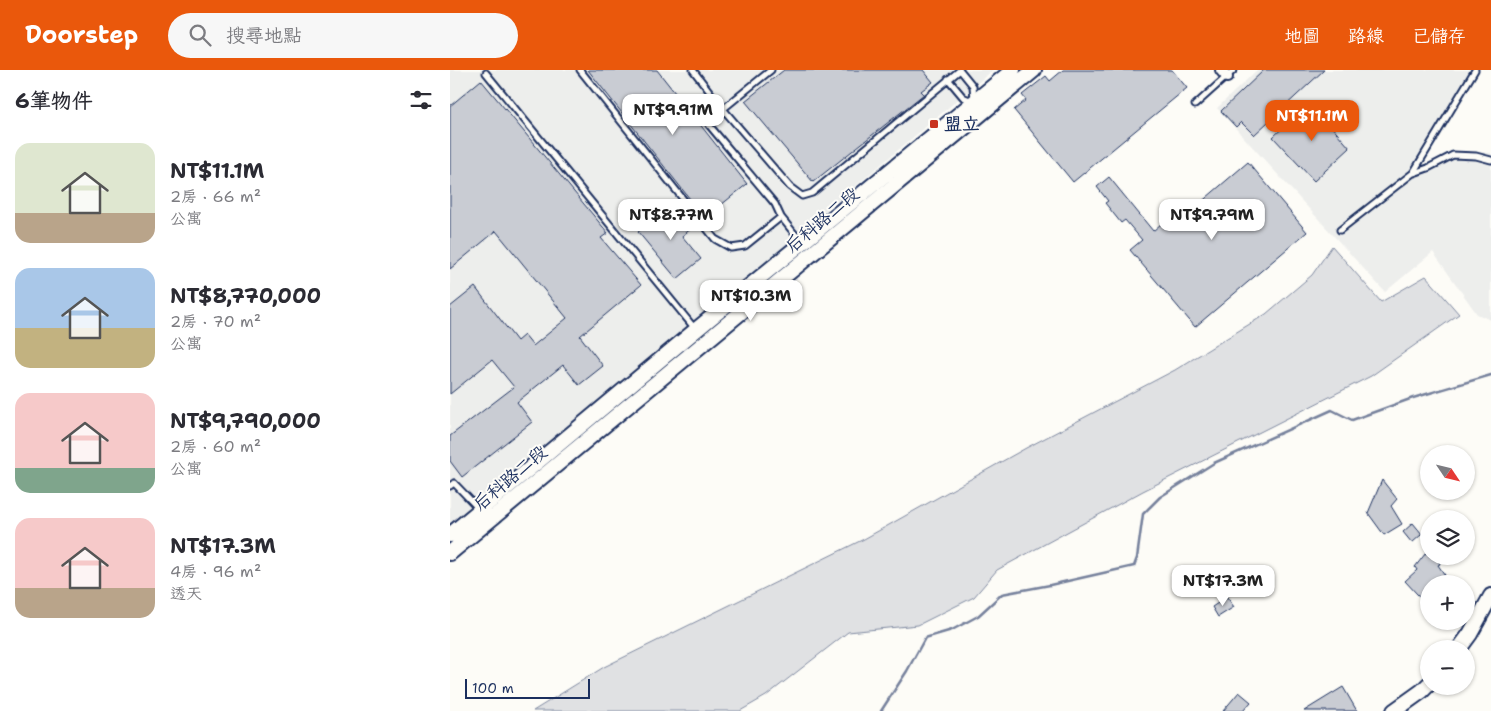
<!DOCTYPE html>
<html lang="zh-TW">
<meta charset="utf-8">
<style>
:root{--surface:#fff;--page:#f7f7f7;--text:#2b2b33;--muted:#7c7c81;--accent:#ea580c}
body{margin:0;font-family:"Shantell Sans","LXGW WenKai TC",sans-serif;background:var(--page);color:var(--text);height:100vh;display:flex;flex-direction:column;font-size:19px;white-space:nowrap}
*{box-sizing:border-box;margin:0}
p{font-size:16px;color:var(--muted)}
.icon{flex:none;width:28px;height:28px;fill:none;stroke:currentColor;stroke-width:2;stroke-linecap:round;stroke-linejoin:round}
.map{position:relative;flex:1;overflow:hidden}
.details{display:flex;flex-direction:column;background:var(--surface);width:450px}
.details>*{flex:none}
.needle{width:32px;rotate:125deg}
.controls{position:absolute;left:970px;top:375px;display:grid;gap:10px}
.controls a{display:grid;place-items:center;width:55px;height:55px;border-radius:50%;background:var(--surface);box-shadow:0 1px 4px #0004;font-size:25px}
.scale{position:absolute;left:15px;bottom:12px;width:125px;box-sizing:border-box;padding-left:5px;border:2px solid #1b2f5e;border-top:0;font-size:14px;line-height:18px;white-space:nowrap;color:#1b2f5e;-webkit-text-stroke:4px #fdfcf7;paint-order:stroke}
.price{position:absolute;translate:-50% -42px;padding:0 11px;border-radius:10px;background:#fff;color:#222;font-size:16px;line-height:32px;filter:drop-shadow(0 1px 2px #0008)}
.price::after{content:'';position:absolute;left:50%;top:30px;width:15px;height:11px;margin-left:-8px;background:inherit;clip-path:polygon(0 0,100% 0,50% 100%)}
.price.current{background:var(--accent);color:#fff}
ul{padding:0;list-style:none}
li{display:flex;align-items:center;gap:15px;height:125px;padding:0 15px}
li span{display:grid;place-items:center;flex:none;width:140px;height:100px;border-radius:15px;color:#555}
li>.icon{margin-inline-start:auto}
span .icon{width:60px;height:60px;fill:#fffc;stroke-width:1}
li b{font-size:21px}
h2{display:flex;justify-content:space-between;align-items:center;height:60px;padding:0 15px;font-size:21px}
header{display:flex;align-items:center;gap:30px;box-sizing:border-box;height:70px;padding:0 25px;background:var(--accent);color:#fff}
header strong{font-size:24px}
nav{display:flex;gap:28px;margin-inline-start:auto;font-size:18px}
.search{width:350px;height:45px;background:var(--page);display:flex;align-items:center;gap:12px;box-sizing:border-box;padding:0 18px;border-radius:28px;color:var(--muted);font-size:19px}
main{display:flex;flex:1;min-height:0}
.map>svg:first-child{display:block}
.built{fill:#edeeec}
.green{fill:#e0e1e3;stroke:#7e88a0}
.lines{fill:none;stroke-linecap:round;stroke-linejoin:round}
.stream{stroke:#76819c;stroke-width:2.5}
.building{fill:#c9ccd3;stroke:#1b2f5e}
.lane-casing{stroke:#1b2f5e;stroke-width:9}
.street-casing{stroke:#1b2f5e;stroke-width:14}
.secondary-casing{stroke:#1b2f5e;stroke-width:18}
.lane{stroke:#fdfcf7;stroke-width:5}
.street{stroke:#fdfcf7;stroke-width:10}
.secondary{stroke:#fdfcf7;stroke-width:14}
.poi-dot{fill:#c8321e;stroke:#fdfcf7;stroke-width:2}
.labels{text-anchor:middle;dominant-baseline:central;stroke-width:4;stroke-linejoin:round;paint-order:stroke}
.poi-label{font-size:18px;font-weight:bold;fill:#1b2f5e;stroke:#fdfcf7;text-anchor:start}
.street-label{font-size:18px;fill:#1b2f5e;stroke:#fdfcf7}
</style>
<header>
<strong>Doorstep</strong>
<div class="search"><svg class="icon" aria-label="search" viewBox="0 0 24 24"><circle cx="10" cy="10" r="6"/><path d="M15 15l6 6"/></svg>搜尋地點</div>
<nav><a>地圖</a><a>路線</a><a>已儲存</a></nav>
</header>
<main>
<section class="details">
<h2>6筆物件<svg class="icon" aria-label="filters" viewBox="0 0 24 24"><path d="M4 7h16M4 17h16"/><circle cx="9" cy="7" r="2"/><circle cx="15" cy="17" r="2"/></svg></h2>
<ul>
<li><span style="background:linear-gradient(#dfe7d0 70%,#b9a48a 0)"><svg class="icon" aria-label="home" viewBox="0 0 24 24"><path d="M3 11l9-7 9 7M6 9v11h12V9"/></svg></span><div><b>NT$11.1M</b><p>2房 · 66 m²</p><p>公寓</p></div></li>
<li><span style="background:linear-gradient(#a9c7e8 60%,#c2b280 0)"><svg class="icon" aria-label="home" viewBox="0 0 24 24"><path d="M3 11l9-7 9 7M6 9v11h12V9"/></svg></span><div><b>NT$8,770,000</b><p>2房 · 70 m²</p><p>公寓</p></div></li>
<li><span style="background:linear-gradient(#f6c9c9 75%,#7fa58c 0)"><svg class="icon" aria-label="home" viewBox="0 0 24 24"><path d="M3 11l9-7 9 7M6 9v11h12V9"/></svg></span><div><b>NT$9,790,000</b><p>2房 · 60 m²</p><p>公寓</p></div></li>
<li><span style="background:linear-gradient(#f6c9c9 70%,#b9a48a 0)"><svg class="icon" aria-label="home" viewBox="0 0 24 24"><path d="M3 11l9-7 9 7M6 9v11h12V9"/></svg></span><div><b>NT$17.3M</b><p>4房 · 96 m²</p><p>透天</p></div></li>
</ul>
</section>
<div class="map">
<svg width="1041" height="641" viewBox="0 0 1041 641">
<rect width="100%" height="100%" fill="#fdfcf7"/>
<filter id="ink" filterUnits="userSpaceOnUse"><feTurbulence type="fractalNoise" baseFrequency=".02" numOctaves="2"/><feDisplacementMap in="SourceGraphic" scale="10" xChannelSelector="R" yChannelSelector="G"/><feConvolveMatrix kernelMatrix="1 2 1 2 8 2 1 2 1" color-interpolation-filters="sRGB"/></filter>
<g filter="url(#ink)">
<path class="built" d="M0,0H543L223,270L0,477Z
M807,0H1020L966,92L976,96L1003,81L1041,83V250L1027,244L983,182L935,222L767,38Z"/>
<path class="green" d="M882,176L931,232L976,206L1009,244L921,306L693,421L547,500L524,527L468,555L398,562L316,626L290,641H83L154,597L414,469L576,378L725,300L816,244L862,205Z"/>
<g class="lines">
<path class="stream" d="M431,641L457,601L475,568L502,560L528,546L552,524L600,515L684,496L687,488L693,444L710,427L764,393L882,340L902,350L963,328L1041,305"/>
</g>
<path class="building" d="M138,0H207L297,114L255,148Z
M334,0H473L483,12L471,21L474,24L363,112L295,31Z
M613,0H722L737,18L623,112L564,40L576,30L572,25L596,6L600,11Z
M814,0H874L804,65L791,52L786,57L771,41Z
M31,10L158,163L151,168L191,215L130,266L153,296L129,315L113,295L67,332L82,352L12,407L0,391V366L64,317L42,290L0,324V237L25,217L67,271L74,265L83,276L117,248L46,161L0,199V36Z
M860,32L900,78L864,111L823,67Z
M798,92L857,162L745,257L680,180L692,170L675,150L671,153L655,133L658,131L647,117L659,107L703,161L729,138L735,146Z
M222,134L242,158L232,166L251,189L227,209L188,162Z
M932,410L947,429L941,436L952,454L934,465L918,443Z
M963,453L972,464L962,473L953,462Z
M979,479V486H986L990,494L988,495L1001,514H979V537L955,511L967,500L965,497Z
M777,527L784,537L768,547L762,537Z
M893,617L907,641H854Z
M789,622L801,632L793,641H773Z"/>
<g class="lines">
<g class="lane-casing">
<path id="lane" d="M130,0L265,169L281,178L295,176L331,147
M243,0L273,39L340,117L352,126L362,123L510,0
M510,0L523,16L524,29
M36,3L246,260
M498,9L513,27L522,31
M745,35L784,0
M273,39L321,0
M259,55L325,134L331,147L352,173
M964,103L978,98L1003,85L1026,86L1041,90
M890,160L963,103L1025,0
M0,416L4,413L30,440"/>
</g>
<g class="street-casing">
<path id="street" d="M771,0L777,7"/>
</g>
<g class="secondary-casing">
<path id="secondary" d="M0,465L246,260L563,0
M0,483C194,322 388,160 584,0
M1009,579L1020,564L1041,526
M944,641L972,621L979,614"/>
</g>
<use href="#lane" class="lane"/>
<use href="#street" class="street"/>
<use href="#secondary" class="secondary"/>
</g>
</g>
<rect class="poi-dot" x="479" y="49" width="10" height="10" rx="2.5"/>
<g class="labels">
<g class="poi-label">
<text x="494" y="54">盟立</text>
</g>
<g class="street-label">
<text transform="translate(372 150) rotate(-40)">后科路二段</text>
<text transform="translate(60 408) rotate(-40)">后科路二段</text>
</g>
</g>
</svg>
<div class="controls">
<a><svg class="needle" viewBox="-14 -14 28 28"><path d="M0-13l5 13h-10z" fill="#e53935"/><path d="M0 13l5-13h-10z" fill="#7c7c81"/></svg></a>
<a><svg class="icon" aria-label="layers" viewBox="0 0 24 24"><path d="M12 4l9 5-9 5-9-5zM3 14l9 5 9-5"/></svg></a>
<a>+</a>
<a>−</a>
</div>
<div class="scale">100 m</div>
<b class="price" style="left:223px;top:66px">NT$9.91M</b>
<b class="price current" style="left:862px;top:72px">NT$11.1M</b>
<b class="price" style="left:221px;top:171px">NT$8.77M</b>
<b class="price" style="left:762px;top:171px">NT$9.79M</b>
<b class="price" style="left:301px;top:252px">NT$10.3M</b>
<b class="price" style="left:773px;top:537px">NT$17.3M</b>
</div>
</main>
